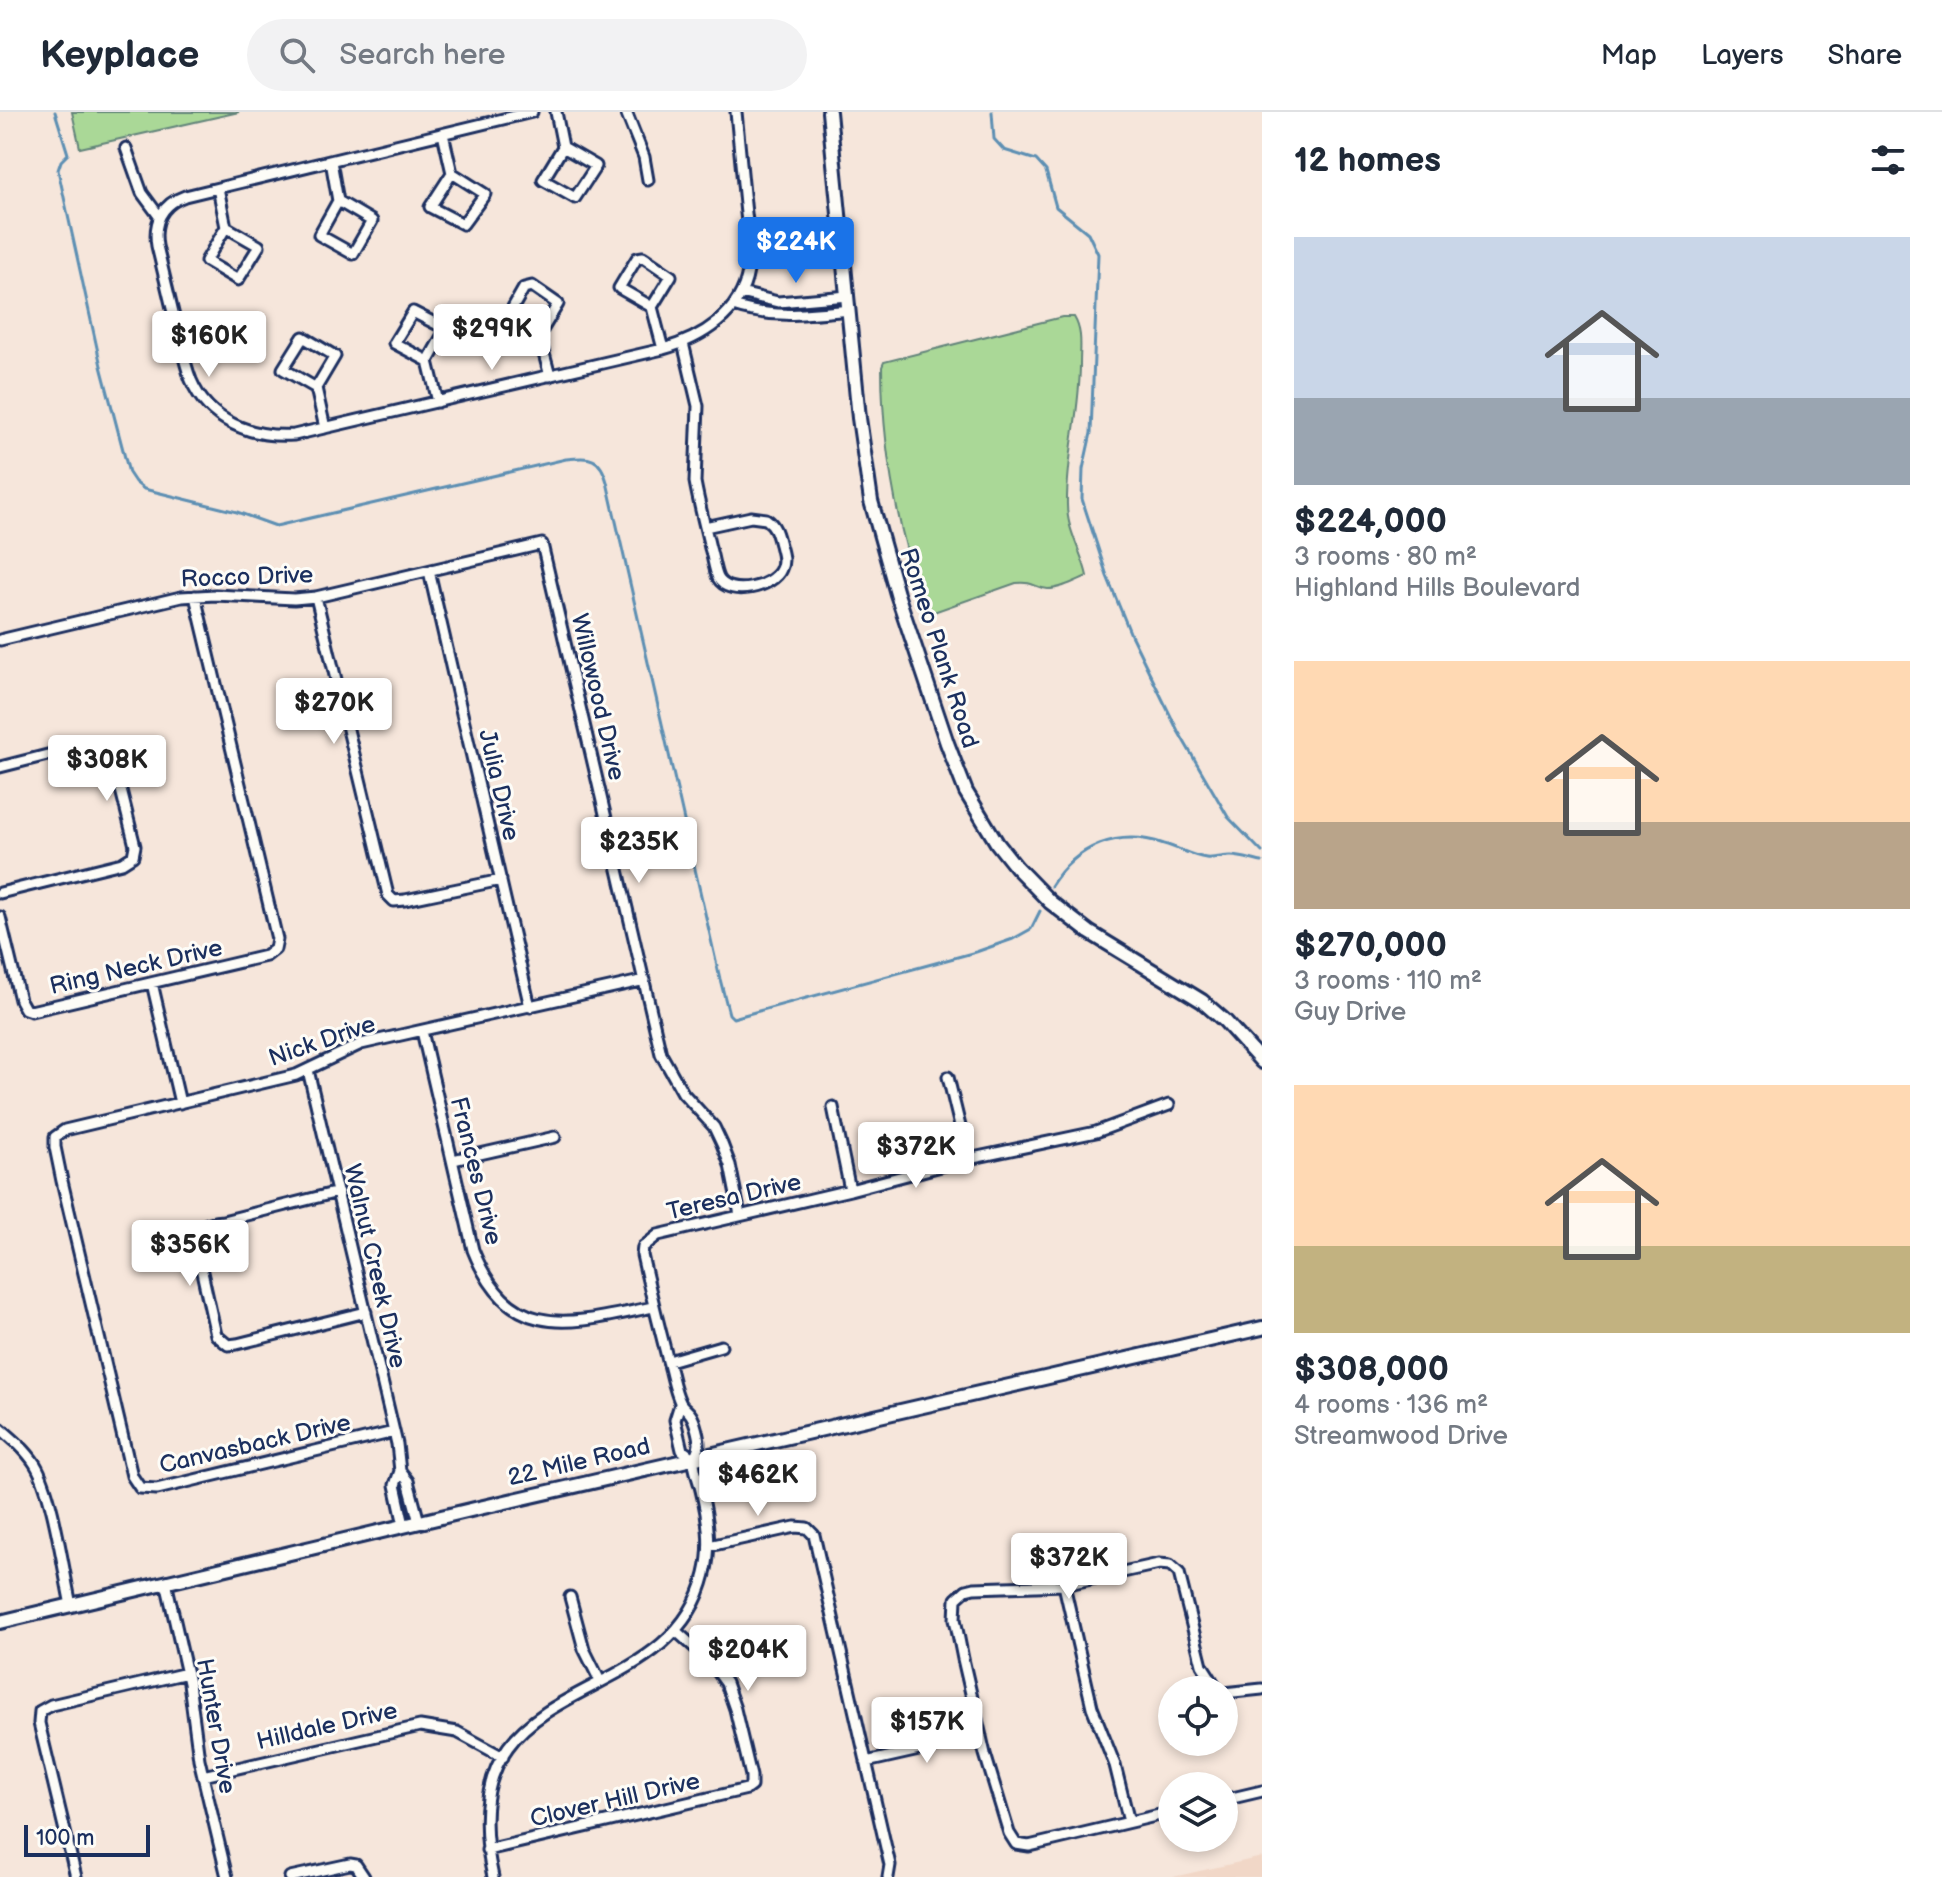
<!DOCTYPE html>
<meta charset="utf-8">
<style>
:root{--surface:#fff;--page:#f2f2f3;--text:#1f2937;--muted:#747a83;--line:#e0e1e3;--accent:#1a73e8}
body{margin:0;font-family:"Balsamiq Sans",sans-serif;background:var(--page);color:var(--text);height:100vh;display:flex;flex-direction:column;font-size:30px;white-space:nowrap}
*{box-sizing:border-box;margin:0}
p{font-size:26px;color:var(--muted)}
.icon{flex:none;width:44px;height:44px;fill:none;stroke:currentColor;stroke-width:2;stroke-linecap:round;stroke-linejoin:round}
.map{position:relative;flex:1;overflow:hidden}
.side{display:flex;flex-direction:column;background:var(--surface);width:680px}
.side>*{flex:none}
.tools{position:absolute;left:1158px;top:1564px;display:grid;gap:16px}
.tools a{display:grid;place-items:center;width:80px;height:80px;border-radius:50%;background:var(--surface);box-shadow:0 4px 12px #0003;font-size:40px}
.scale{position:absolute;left:24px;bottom:20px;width:126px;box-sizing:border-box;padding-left:8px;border:4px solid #1b2f5e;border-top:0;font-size:22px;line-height:28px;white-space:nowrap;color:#1b2f5e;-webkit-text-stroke:6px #fdfcf7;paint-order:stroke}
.price{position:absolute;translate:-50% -68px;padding:0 18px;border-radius:8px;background:#fff;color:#222;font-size:26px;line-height:52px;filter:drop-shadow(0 2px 4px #0008)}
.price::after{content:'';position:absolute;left:50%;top:48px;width:24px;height:18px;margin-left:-12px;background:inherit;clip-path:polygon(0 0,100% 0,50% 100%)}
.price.current{background:var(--accent);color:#fff}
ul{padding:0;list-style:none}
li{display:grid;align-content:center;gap:16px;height:424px;padding:0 32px}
li span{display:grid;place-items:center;height:248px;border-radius:0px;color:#555}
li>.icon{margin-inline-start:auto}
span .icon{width:144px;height:144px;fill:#fffc;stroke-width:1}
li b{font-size:34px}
h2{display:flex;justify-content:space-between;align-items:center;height:96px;padding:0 32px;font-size:34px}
header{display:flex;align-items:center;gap:48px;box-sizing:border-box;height:112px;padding:0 40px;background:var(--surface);border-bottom:2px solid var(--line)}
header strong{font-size:38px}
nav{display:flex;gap:44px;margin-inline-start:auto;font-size:28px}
.search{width:560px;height:72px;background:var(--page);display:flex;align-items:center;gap:20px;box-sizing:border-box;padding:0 28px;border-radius:44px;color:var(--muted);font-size:30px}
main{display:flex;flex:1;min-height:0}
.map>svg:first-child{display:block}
.built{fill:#f1d7c7}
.green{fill:#aad897;stroke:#62847a;stroke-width:2}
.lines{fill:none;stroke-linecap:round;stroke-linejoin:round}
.stream{stroke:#5d8fb3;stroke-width:3}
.street-casing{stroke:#1b2f5e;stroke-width:15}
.secondary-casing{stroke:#1b2f5e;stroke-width:18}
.street{stroke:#fdfcf7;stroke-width:9}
.secondary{stroke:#fdfcf7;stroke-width:12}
.labels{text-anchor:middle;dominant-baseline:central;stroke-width:6;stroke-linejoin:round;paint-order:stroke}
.street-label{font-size:24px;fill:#1b2f5e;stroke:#fdfcf7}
</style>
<header>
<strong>Keyplace</strong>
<div class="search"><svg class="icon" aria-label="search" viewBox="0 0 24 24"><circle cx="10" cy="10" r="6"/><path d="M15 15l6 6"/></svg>Search here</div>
<nav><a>Map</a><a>Layers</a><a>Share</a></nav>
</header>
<main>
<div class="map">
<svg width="1262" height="1765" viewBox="0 0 1262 1765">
<rect width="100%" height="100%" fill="#f6e6db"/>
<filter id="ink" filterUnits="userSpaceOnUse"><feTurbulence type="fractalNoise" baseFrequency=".0125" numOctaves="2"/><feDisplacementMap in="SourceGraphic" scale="16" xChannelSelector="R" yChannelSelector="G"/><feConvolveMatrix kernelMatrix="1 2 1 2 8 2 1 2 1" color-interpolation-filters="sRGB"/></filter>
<g filter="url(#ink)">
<path class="built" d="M1262,1745V1765H1173Z"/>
<path class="green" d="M72,0H239L80,36Z
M1062,205H1074C1083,220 1080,235 1080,252C1080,300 1066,348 1067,393C1067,419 1082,440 1087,464C1075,469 1061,477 1048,477C1035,476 1034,469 1016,471L931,501L925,499C898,419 882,339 882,255L884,250Z"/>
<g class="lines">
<path class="stream" d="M55,0L68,42L61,49L58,58L101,254L129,361L135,370L144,377L237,400L276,414L566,347C590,345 600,344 607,370L720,867L729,902L733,906L976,840L1013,827L1031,817L1040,799
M992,0L994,27L1004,38L1036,48L1046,59L1056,95L1088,121L1098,142L1091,321L1083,357L1082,387L1107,464L1131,523L1178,619L1228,705L1262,740
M1051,774C1076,734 1118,716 1164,732C1179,736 1191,744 1206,746C1214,747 1223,744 1231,744C1241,744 1252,748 1262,750"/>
<g class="street-casing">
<path id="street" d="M532,0L185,84C162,92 153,110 157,134C163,160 170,187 176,213C181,231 184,250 191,268C208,309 252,326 294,323L663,237C702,226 741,202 748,159C752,137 747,113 745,92C742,61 739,31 736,0
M556,0L563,35L543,68L575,86L596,54L563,35
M626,0L644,45L648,68
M443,22L452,61L430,95L463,112L485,82L452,61
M126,36L142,81L159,104
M331,49L338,89L319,123L353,142L372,109L338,89
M218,76L226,115L206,149L238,168L259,134L226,115
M741,181L778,190L848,184
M733,194C772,207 808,202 849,198
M652,195L671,164L643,145L637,146L619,176L652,195L663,237
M539,223L558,192L532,174L524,176L508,204L539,223L550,264
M683,231L698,294L695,370C699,392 705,414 710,436C713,445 714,457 718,466C729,486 774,475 781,457C785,449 782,441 780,433C777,422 776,414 766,407L751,405L705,415
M428,249L446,217L413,200L394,231L428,249L438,290
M316,276L335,244L303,225L283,257L316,276L325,316
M429,459L530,895
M316,485L388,783L394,789L405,788L501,768
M0,528L181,485L215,483L294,487L316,485L542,432L661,942L683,981L714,1015L722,1032L730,1053L740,1103
M0,655L91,632L106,634L112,642L135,734L133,744L122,751L0,781
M0,805L20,888L25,897L31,899L266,844L275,837L277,827L195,484
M152,871L180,991
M422,919L473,1138C511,1233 572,1211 653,1195
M308,958L397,1332L400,1359L395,1373L404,1413
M948,965L968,1047
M833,995L850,1078
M453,1048L555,1025
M338,1080L223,1109C206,1110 195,1114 196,1133L216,1223L228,1233L237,1232L366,1200
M669,1249L721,1234
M680,1292L675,1308L682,1338L693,1346
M0,1316C13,1327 26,1338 35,1352C53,1381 63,1457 71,1493
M394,1320L157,1377L140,1376L132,1364L62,1069L55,1035V1025L65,1018L296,963L361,932L645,868
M400,1359L408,1369L419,1410
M709,1434L795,1415L807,1416L814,1423L890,1753L888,1765
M166,1470L189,1571L199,1647L227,1765
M1064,1473L1092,1595L1115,1653L1129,1710
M570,1485L584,1537L600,1569
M1224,1581L1262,1577
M866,1650L981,1624
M203,1664L420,1614L457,1620L503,1645
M1224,1688L1262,1679
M1172,1700L1029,1734L1016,1732L1009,1721L985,1642L963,1547L955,1507L956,1487L966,1478L974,1476L1064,1473L1159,1452L1170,1453L1179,1461L1202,1553L1218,1578
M487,1738L747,1677L751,1674V1664L735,1597L726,1571L710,1549L676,1519
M76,1765L39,1611L40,1599L51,1593L187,1561
M290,1765L350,1752L356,1753L364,1765
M493,1765C444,1549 669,1609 705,1462C712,1434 708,1406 701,1378C699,1369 694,1358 694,1349C694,1343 699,1338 699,1332C699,1325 695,1309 691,1303C688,1298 682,1295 680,1290C674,1277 672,1262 668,1249C659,1214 650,1179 642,1143L643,1135L658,1123L850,1078L968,1047L1096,1020L1169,993"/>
</g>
<g class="secondary-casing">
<path id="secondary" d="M829,0L859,306L871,389L897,482L947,631L966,680L997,731L1016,755L1050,790L1089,820L1202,889L1225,909L1262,950
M0,1510L479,1396L1262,1216"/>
</g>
<use href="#street" class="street"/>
<use href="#secondary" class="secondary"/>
</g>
</g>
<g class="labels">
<g class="street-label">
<text transform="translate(247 465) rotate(-2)">Rocco Drive</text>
<text transform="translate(939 536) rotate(72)">Romeo Plank Road</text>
<text transform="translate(598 585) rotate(77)">Willowood Drive</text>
<text transform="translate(499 673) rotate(77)">Julia Drive</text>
<text transform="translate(136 855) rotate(-13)">Ring Neck Drive</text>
<text transform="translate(322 929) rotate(-19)">Nick Drive</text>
<text transform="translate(476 1059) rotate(76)">Frances Drive</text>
<text transform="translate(734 1085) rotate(-13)">Teresa Drive</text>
<text transform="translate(375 1154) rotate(77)">Walnut Creek Drive</text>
<text transform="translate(255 1332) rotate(-13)">Canvasback Drive</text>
<text transform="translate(579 1350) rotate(-13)">22 Mile Road</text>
<text transform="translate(216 1614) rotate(80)">Hunter Drive</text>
<text transform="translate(327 1614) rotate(-13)">Hilldale Drive</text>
<text transform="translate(615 1688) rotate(-13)">Clover Hill Drive</text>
</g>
</g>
</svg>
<div class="tools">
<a><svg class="icon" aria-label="locate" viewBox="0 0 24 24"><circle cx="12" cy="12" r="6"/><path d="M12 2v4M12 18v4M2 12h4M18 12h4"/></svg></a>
<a><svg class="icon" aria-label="layers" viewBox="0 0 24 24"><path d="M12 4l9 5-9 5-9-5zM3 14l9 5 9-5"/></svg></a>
</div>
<div class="scale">100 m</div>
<b class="price current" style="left:796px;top:173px">$224K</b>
<b class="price" style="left:492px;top:260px">$299K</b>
<b class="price" style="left:209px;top:267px">$160K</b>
<b class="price" style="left:334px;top:634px">$270K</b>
<b class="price" style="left:107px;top:691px">$308K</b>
<b class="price" style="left:639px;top:773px">$235K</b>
<b class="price" style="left:916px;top:1078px">$372K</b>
<b class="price" style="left:190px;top:1176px">$356K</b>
<b class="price" style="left:758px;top:1406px">$462K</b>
<b class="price" style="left:1069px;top:1489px">$372K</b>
<b class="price" style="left:748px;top:1581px">$204K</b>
<b class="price" style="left:927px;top:1653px">$157K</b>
</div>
<section class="side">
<h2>12 homes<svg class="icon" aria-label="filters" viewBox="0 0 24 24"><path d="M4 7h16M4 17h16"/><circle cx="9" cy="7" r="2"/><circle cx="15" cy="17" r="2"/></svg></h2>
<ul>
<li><span style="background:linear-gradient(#c9d6e8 65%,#9aa5b1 0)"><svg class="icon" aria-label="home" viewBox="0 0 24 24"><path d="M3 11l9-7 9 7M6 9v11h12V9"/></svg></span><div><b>$224,000</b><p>3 rooms · 80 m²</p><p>Highland Hills Boulevard</p></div></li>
<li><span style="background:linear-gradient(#ffd9b3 65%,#b9a48a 0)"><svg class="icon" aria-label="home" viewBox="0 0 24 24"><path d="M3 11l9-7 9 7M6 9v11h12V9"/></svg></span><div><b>$270,000</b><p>3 rooms · 110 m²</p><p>Guy Drive</p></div></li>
<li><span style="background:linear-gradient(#ffd9b3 65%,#c2b280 0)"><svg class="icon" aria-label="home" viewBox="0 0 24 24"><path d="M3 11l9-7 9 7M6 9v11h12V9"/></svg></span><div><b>$308,000</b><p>4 rooms · 136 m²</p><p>Streamwood Drive</p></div></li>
</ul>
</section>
</main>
